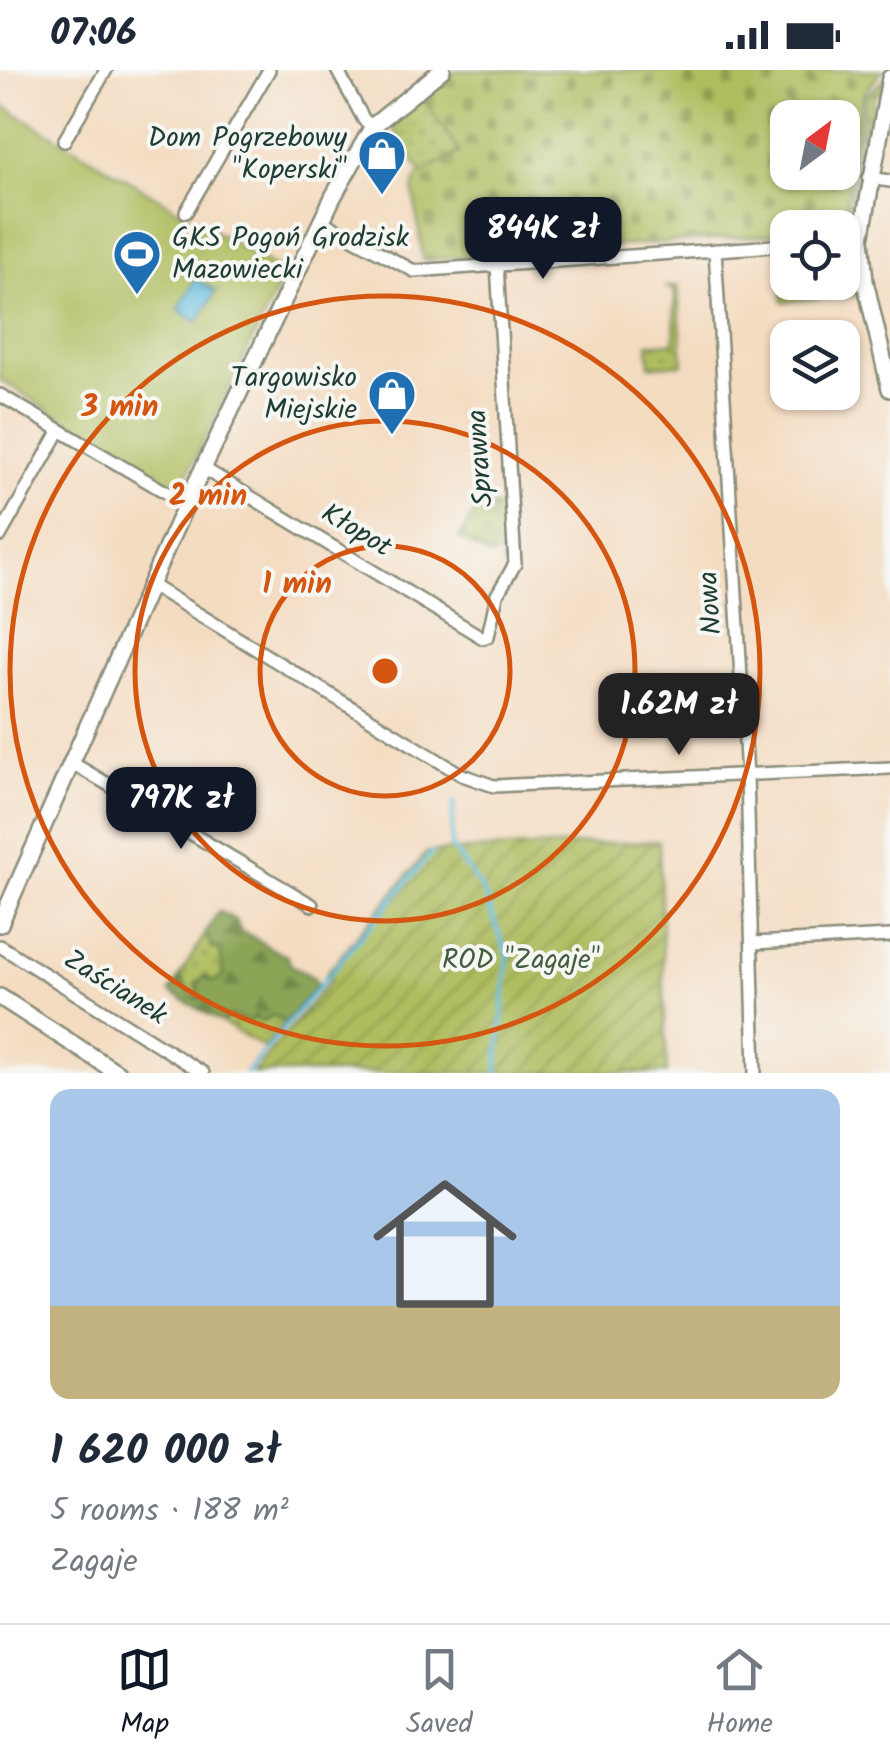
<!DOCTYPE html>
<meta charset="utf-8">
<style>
:root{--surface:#fff;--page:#f2f2f3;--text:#1f2937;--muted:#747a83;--line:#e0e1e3;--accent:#111827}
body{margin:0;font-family:Kalam,sans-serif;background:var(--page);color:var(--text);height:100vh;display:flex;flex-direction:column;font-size:38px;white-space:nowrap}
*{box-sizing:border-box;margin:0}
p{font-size:32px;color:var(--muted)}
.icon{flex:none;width:55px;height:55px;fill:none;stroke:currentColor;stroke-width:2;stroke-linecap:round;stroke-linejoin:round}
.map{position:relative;height:1003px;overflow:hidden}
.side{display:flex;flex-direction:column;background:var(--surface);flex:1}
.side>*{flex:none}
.needle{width:65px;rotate:32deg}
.controls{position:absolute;left:770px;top:30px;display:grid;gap:20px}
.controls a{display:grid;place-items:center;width:90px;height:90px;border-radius:20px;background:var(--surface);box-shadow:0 2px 8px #0004;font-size:50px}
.price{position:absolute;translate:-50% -85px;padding:0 22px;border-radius:20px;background:var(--accent);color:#fff;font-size:32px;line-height:65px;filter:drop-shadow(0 2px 5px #0008)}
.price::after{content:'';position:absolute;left:50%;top:60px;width:30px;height:22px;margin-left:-15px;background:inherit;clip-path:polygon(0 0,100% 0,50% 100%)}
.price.current{background:#222;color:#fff}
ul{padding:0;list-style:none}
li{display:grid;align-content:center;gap:20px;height:530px;padding:0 50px}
li span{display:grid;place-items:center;height:310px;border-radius:20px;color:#555}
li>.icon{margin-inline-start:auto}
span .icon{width:180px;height:180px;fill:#fffc;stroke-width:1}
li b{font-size:42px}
.status{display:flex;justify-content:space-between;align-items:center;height:70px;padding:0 50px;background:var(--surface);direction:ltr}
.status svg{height:28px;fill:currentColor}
.dock{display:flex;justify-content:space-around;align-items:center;height:140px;border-top:2px solid var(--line);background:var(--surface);font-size:28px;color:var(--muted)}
.dock a{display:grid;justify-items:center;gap:5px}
.dock .current{color:var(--accent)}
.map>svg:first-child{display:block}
.grass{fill:url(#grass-dots);stroke:#677d4a;stroke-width:2.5}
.forest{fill:url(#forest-firs);stroke:#557045;stroke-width:2.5}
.cemetery{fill:url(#cemetery-stones);stroke:#677d4a;stroke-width:2.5;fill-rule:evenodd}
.garden{fill:url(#garden-furrows);stroke:#677d4a;stroke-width:2.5}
.pitch{fill:#afbd5f;stroke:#677d4a;stroke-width:2.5}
.water{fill:url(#water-ripples);stroke:#417e8a;stroke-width:2.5}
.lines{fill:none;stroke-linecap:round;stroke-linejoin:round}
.stream{stroke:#63c0e1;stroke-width:4}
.street-casing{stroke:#8a8c7a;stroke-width:16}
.secondary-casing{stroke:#8a8c7a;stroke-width:20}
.street{stroke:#fff;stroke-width:11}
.secondary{stroke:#fff;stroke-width:15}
.ring{fill:none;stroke:#d45610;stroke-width:5}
.labels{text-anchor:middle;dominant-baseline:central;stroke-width:8;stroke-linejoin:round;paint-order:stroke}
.poi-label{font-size:28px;fill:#1f3d34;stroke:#f6f6f2;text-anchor:end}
.street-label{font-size:28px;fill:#1f3d34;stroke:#f6f6f2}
.park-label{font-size:28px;fill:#435d3f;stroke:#f6f6f2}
.centre{fill:#d45610;stroke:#f6f6f2;stroke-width:5}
.ring-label{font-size:30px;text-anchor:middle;font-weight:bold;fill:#d45610;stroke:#f6f6f2;stroke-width:8;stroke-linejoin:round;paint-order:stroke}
</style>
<div class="status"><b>07:06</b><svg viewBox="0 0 49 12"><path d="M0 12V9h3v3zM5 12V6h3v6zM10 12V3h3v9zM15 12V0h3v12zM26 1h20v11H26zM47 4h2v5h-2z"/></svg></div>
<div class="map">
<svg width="890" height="1003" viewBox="0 0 890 1003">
<defs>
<pattern id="grass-dots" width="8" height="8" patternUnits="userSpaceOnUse" patternTransform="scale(2.5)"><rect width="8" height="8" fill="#afbd5f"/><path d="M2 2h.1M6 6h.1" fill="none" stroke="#8e9b4f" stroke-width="1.8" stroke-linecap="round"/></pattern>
<pattern id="forest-firs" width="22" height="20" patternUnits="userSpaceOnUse" patternTransform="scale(2.5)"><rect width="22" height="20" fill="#8ba456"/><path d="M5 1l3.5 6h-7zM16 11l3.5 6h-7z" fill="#718748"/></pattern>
<pattern id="cemetery-stones" width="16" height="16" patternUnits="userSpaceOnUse" patternTransform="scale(2.5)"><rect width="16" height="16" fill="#afbd5f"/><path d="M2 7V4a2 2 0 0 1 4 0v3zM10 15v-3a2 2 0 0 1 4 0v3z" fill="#8e9b4f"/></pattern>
<pattern id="garden-furrows" width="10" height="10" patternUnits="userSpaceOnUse" patternTransform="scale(2.5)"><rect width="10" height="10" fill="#afbd5f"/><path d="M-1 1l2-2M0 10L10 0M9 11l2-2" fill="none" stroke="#8e9b4f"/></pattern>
<pattern id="water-ripples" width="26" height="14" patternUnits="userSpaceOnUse" patternTransform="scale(2.5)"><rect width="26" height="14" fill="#63c0e1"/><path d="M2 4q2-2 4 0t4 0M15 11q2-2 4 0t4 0" fill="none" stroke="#519db7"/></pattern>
</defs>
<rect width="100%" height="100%" fill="#f6f6f2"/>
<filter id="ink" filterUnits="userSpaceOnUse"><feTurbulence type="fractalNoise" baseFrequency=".01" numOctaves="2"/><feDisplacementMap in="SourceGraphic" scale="20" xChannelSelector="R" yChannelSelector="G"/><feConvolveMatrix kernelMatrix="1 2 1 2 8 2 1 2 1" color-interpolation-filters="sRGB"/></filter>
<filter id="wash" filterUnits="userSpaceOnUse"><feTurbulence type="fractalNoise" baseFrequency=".0048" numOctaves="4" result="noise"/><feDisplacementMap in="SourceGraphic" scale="40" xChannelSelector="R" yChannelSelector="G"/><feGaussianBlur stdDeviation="2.25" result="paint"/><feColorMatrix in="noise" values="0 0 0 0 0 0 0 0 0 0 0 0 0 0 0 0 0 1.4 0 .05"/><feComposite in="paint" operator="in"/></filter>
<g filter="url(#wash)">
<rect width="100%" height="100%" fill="#f4dcc1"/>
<path class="grass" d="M886,8L881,23H875L867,64L873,67L859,83L866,26Z
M422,27L461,81L423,106L390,53Z
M859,86L863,116L858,153L848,148Z
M854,199L860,225L782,232L781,206L787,205L788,212H842L843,200Z
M678,216L683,294L650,296L648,273H674L675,221L667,217Z
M482,431L484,447H492V436L506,442L509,495H503L502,483L490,486L459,468Z
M205,864L213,878L220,879L223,906L200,922L199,929L192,927L180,906Z
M273,944L285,953L264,978L221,952L232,946L267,950Z"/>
<path class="forest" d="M219,841L236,851L241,862C257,866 268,880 287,886L291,895L314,908L317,915L285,953L273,945L261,952L255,946L250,952L232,946L221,952L170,922L180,906L192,927L199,929L197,913L205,906L212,912L223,906L220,879H213L205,864Z"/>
<path class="cemetery" d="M457,0H883L863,25L843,159L788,158L787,164L423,190L413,118L417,106L460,82L422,27ZM788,48H842V102H788Z"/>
<path class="garden" d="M659,771L667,1003H253L331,909L325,905L427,782Z"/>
<path class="pitch" d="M0,34L285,203L182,416L176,417L0,310Z"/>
<path class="water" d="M196,209L216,221L198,252L178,240Z"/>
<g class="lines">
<path class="stream" d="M454,732L451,776L483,821L508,887L497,1003
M246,1003L432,782"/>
</g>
</g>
<g filter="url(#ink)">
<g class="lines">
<g class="street-casing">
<path id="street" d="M337,0L364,50L373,56
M64,71L106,0
M869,108L890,111
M186,142L269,0
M321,151L414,201L788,175
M842,171L861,169
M715,180L747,705L755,1003
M0,325L186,434
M203,398L483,568L488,566L497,525L515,494L497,195
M0,466L60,360
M151,515L462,705L494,716L890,698
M72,693L312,835
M753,873L890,866
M0,876L203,1003"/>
</g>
<g class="secondary-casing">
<path id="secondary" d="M890,8L861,169L865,211L890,319
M0,854L186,434L333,127L373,56L442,0
M0,927L118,1003"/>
</g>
<use href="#street" class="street"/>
<use href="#secondary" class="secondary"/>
</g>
</g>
<g class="ring">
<circle cx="385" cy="601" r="125"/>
<circle cx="385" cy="601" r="250"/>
<circle cx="385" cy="601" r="375"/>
</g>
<defs>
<g id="shop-pin" transform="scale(2.5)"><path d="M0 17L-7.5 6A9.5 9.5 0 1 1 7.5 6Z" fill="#1f6fb2" stroke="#f6f6f2"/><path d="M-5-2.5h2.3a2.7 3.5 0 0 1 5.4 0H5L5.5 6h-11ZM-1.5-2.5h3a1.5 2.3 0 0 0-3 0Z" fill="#fff"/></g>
<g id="stadium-pin" transform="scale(2.5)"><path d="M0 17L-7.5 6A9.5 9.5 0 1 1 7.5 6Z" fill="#1f6fb2" stroke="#f6f6f2"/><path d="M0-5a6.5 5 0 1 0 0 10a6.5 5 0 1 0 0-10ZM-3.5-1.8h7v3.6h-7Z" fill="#fff"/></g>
</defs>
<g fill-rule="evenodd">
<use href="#shop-pin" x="382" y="84"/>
<use href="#stadium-pin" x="137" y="184"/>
<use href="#shop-pin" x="392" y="324"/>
</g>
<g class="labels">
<g class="poi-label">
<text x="347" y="68">Dom Pogrzebowy<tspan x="347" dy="32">"Koperski"</tspan></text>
<text x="172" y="168" text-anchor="start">GKS Pogoń Grodzisk<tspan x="172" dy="32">Mazowiecki</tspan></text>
<text x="357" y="308">Targowisko<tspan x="357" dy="32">Miejskie</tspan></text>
</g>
<g class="street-label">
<text transform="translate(481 388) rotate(-94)">Sprawna</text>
<text transform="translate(356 461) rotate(31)">Kłopot</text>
<text transform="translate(711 533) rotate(-94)">Nowa</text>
<text transform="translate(115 918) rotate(32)">Zaścianek</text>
</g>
<g class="park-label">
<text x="521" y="890">ROD "Zagaje"</text>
</g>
</g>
<circle cx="385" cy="601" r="15" class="centre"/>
<g class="ring-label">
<text x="120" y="346">3 min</text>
<text x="208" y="435">2 min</text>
<text x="297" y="523">1 min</text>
</g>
</svg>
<div class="controls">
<a><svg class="needle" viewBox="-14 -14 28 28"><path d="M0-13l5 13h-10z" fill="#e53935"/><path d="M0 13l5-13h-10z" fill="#747a83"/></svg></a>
<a><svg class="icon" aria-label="locate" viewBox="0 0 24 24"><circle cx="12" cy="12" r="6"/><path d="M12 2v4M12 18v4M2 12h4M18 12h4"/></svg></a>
<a><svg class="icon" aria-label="layers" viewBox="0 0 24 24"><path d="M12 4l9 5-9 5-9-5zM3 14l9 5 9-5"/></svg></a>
</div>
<b class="price" style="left:543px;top:212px">844K zł</b>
<b class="price current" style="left:679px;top:688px">1.62M zł</b>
<b class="price" style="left:181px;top:782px">797K zł</b>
</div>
<section class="side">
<ul>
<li><span style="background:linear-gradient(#a9c7e8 70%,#c2b280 0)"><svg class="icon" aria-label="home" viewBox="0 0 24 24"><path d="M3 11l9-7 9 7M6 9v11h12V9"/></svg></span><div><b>1 620 000 zł</b><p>5 rooms · 188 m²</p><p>Zagaje</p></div></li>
</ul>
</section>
<nav class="dock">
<a class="current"><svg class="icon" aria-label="map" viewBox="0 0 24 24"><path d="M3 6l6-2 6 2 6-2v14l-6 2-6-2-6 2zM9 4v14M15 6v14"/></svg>Map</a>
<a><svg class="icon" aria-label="saved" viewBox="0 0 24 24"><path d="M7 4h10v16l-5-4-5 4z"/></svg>Saved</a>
<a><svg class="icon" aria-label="home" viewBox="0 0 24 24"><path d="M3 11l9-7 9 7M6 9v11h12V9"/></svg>Home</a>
</nav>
